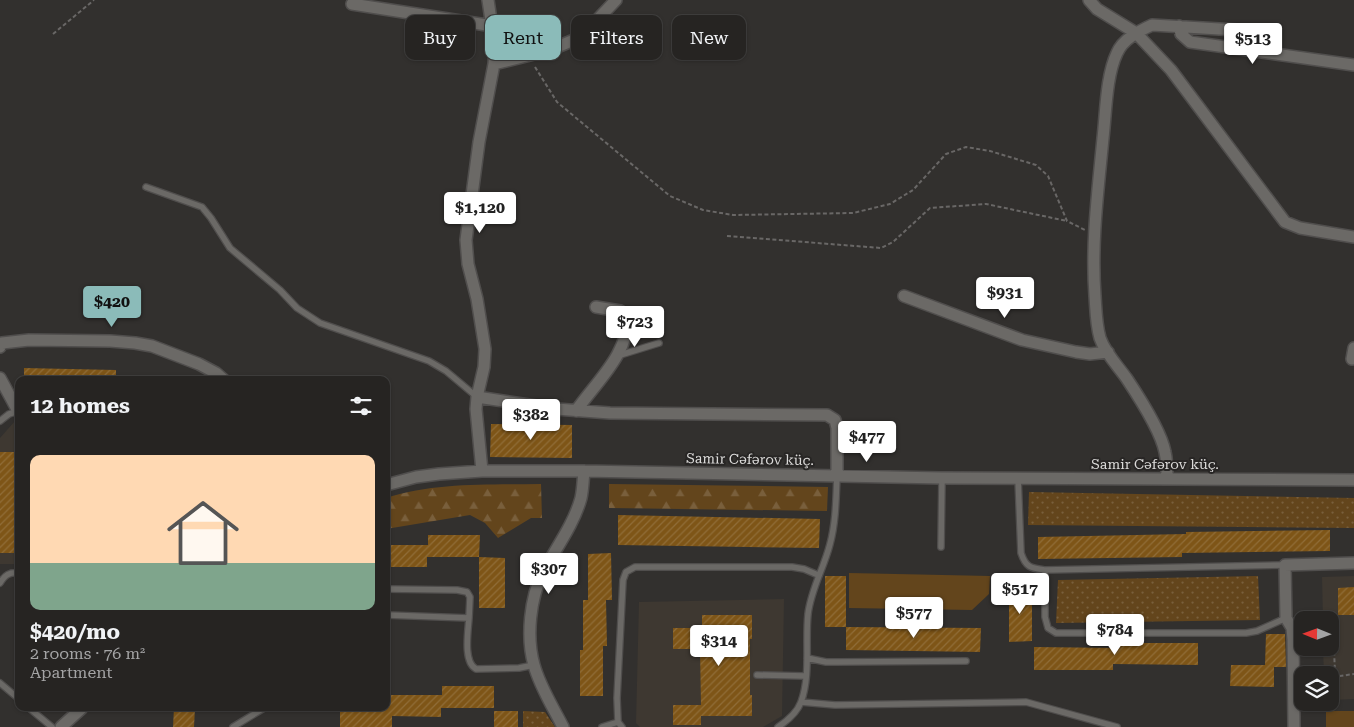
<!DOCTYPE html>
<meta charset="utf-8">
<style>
:root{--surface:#262422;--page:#2e2c2a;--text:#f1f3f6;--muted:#a4a4a5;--line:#424140;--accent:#8bbbb9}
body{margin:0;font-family:"Roboto Serif",serif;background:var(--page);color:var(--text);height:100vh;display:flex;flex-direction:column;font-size:19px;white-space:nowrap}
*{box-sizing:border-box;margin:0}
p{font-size:16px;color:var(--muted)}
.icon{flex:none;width:28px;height:28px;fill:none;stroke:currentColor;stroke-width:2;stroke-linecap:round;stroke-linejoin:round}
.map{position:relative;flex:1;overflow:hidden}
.details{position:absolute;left:15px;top:376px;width:375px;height:335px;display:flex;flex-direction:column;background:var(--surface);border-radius:10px;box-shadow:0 1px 4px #0004,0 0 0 1px var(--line)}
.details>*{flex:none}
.top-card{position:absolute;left:405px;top:15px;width:475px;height:45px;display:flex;gap:10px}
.needle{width:32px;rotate:271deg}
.tools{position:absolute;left:1294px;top:611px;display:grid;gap:10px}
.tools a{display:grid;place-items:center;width:45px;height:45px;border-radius:10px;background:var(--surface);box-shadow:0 1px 4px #0004,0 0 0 1px var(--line);font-size:25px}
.price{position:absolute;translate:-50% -42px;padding:0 11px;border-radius:5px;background:#fff;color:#222;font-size:16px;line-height:32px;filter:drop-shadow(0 1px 2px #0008)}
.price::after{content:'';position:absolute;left:50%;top:30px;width:15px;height:11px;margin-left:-8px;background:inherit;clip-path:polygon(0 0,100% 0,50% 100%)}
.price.active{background:var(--accent);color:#111}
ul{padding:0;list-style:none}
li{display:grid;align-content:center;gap:10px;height:265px;padding:0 15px}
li+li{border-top:1px solid var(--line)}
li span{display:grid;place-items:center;height:155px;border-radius:10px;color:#555}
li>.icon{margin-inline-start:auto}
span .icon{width:90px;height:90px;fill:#fffc;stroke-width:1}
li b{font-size:21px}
h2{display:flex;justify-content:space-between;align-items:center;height:60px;padding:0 15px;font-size:21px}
.tag{padding:0 18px;border-radius:10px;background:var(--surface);box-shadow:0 1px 4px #0004,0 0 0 1px var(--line);font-size:18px;line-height:45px}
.tag.active{background:var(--accent);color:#111}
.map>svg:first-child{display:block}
.built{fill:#3e3831}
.forest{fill:url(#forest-firs)}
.park{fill:url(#park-dots)}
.garden{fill:#63451c}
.building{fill:url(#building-hatch)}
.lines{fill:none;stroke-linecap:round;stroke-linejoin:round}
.service-casing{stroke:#504e4d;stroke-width:8}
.minor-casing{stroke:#504e4d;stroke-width:14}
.path{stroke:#696766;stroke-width:2;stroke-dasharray:4 2.5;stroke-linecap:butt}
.service{stroke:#6b6966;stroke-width:5.5}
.minor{stroke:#6b6966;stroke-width:11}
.labels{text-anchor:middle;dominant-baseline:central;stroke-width:4;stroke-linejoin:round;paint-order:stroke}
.street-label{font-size:14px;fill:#dbdad9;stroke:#282625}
</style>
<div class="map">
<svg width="1354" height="727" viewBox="0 0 1354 727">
<defs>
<pattern id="forest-firs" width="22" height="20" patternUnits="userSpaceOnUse" patternTransform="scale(1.25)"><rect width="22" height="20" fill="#63451c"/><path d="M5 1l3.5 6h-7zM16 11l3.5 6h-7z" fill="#795f3c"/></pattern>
<pattern id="park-dots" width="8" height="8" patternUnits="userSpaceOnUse" patternTransform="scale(1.25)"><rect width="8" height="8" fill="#63451c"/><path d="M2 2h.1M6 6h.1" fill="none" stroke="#795f3c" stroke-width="1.8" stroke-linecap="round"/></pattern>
<pattern id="building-hatch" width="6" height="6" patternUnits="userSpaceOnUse" patternTransform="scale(1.25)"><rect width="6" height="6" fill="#7e5517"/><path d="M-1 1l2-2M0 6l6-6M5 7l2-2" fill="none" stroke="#906d38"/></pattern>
</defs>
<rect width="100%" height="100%" fill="#32302e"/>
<path class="built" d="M15,421H19V564H0V438Z
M1354,576V699L1330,700V675H1324L1323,648H1330V620H1323L1322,577Z
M784,599L782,716L763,727H640L636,723L639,602Z"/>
<path class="forest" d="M541,484L542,518H531L498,538L485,523L470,515L386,529V498C435,482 490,485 541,484Z
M609,484L828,487L827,511L609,508Z"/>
<path class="park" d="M1029,492L1354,498V528L1028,525Z
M1258,576L1260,620L1056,623L1058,580Z
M523,711L545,712L555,727H523Z"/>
<path class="garden" d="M849,573L990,576L989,594L972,610L849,608Z
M1326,711H1354V727H1326Z"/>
<path class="building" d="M24,368L116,370V380H24Z
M491,424L572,425V458L490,457Z
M0,452H19V553H0Z
M618,515L820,519L819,548L618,545Z
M1330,530V551L1182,553V557L1038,559V537L1186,534V532Z
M428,535H480L479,557H427V567H386V545H428Z
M611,553L612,600H606L607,646H603V696H580V650H583V600H588V554Z
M479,557L505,558V608H479Z
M825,576H846V627H825Z
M1354,587V615H1338V588Z
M1009,589H1032V641L1009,642Z
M702,615H752V639H750V695H752V716H701V725H673V705H701L700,649H673V628H702Z
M846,627L981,628L980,652L846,650Z
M1266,634H1285L1286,667H1274V687L1230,686L1231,665H1265Z
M1120,643H1198V665L1113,664V670H1034V647L1120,648Z
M442,686H494V708H441V717L392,716V727H340V708H386V705H389V695H442Z
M174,708H195L194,727H173Z
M494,711H518V727H494Z"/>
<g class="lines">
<g class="service-casing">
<path id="service" d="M146,187L202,207L211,218L230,248L280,290L297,308L320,323L429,361L446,371L477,397
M617,356L659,343
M0,421L9,414L19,411
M1018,478L1021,553C1026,568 1031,568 1045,570L1285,565
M941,547L942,478
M1045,570V617L1048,628L1056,633H1246L1257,631L1286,618
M0,583C5,575 9,572 19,573
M386,589L457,590L467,592L470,597L469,618
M386,615L469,618C468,632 463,662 476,669L519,668L534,665
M807,658L826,662H839L966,661
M757,675L805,676
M0,683L19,699
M801,702L835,705L1026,702L1117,727
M29,708L52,727
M233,727L264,708
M602,727L618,722
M622,727L618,722L617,698L623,580L626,572L635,567H792L804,569L818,575
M778,727C787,721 797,713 801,702C811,675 805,642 808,614C811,589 824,568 830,544C836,522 836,498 837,475"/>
</g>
<g class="minor-casing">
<path id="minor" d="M1089,0L1097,9L1136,33L1171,70L1285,222L1300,228L1354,237
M352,4L493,26
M1179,26L1181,34L1190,42L1354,65
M494,64L550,50L581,37L616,0
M904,296L1022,340L1076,352L1090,354L1108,352
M0,347L2,343L29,340L110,341L135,343L152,346L199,364L216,373L224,380
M1352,359L1354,348
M0,378L18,411
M477,397L556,409L610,413L827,415L835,420L837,428V475
M576,411C596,382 629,354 628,316L620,311L596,307
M482,471L476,409L477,397L484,367L485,349L477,299L468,264L466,240L479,142L494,64L495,47L488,0
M1167,478C1167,470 1167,460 1165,452C1161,431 1139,397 1127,379C1118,366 1105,353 1100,338C1096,324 1096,310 1095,296C1091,243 1098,191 1103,138C1106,112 1106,76 1117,53C1123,39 1139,31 1152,25L1270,32
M386,485L416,477L439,474L482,471H584L942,478L1354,480
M61,727L82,708
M563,727C553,707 540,687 534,665C526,637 530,598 543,572C556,548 574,524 581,498C583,489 583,480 584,471
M1294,727L1293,639L1292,628L1286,618L1285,565L1354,563"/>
</g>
<path class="path" d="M53,34L94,0
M535,67L557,102L575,117L670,196L703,210L733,215L853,213L890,204L913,190L946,154L966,147L990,151L1036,165L1048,176L1067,221L1085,230
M727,236L881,248L893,242L930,208L986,204L1067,221
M1330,628L1333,629L1335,672L1340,676L1354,674"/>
<use href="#service" class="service"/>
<use href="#minor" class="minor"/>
</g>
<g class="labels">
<g class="street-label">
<text transform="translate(750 459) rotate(1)">Samir Cəfərov küç.</text>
<text x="1155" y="464">Samir Cəfərov küç.</text>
</g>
</g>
</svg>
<div class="tools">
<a><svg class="needle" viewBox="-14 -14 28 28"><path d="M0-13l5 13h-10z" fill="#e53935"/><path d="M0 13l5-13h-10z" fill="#a4a4a5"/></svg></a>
<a><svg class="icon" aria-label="layers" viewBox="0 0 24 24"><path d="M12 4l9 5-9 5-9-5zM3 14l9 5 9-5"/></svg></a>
</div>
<b class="price" style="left:1253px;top:65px">$513</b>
<b class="price" style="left:480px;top:234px">$1,120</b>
<b class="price" style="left:1005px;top:319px">$931</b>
<b class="price active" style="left:112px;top:328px">$420</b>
<b class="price" style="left:635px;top:348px">$723</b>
<b class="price" style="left:531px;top:441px">$382</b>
<b class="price" style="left:867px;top:463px">$477</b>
<b class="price" style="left:549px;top:595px">$307</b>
<b class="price" style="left:1020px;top:615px">$517</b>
<b class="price" style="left:914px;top:639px">$577</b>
<b class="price" style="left:1115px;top:656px">$784</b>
<b class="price" style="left:719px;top:667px">$314</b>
<div class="top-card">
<a class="tag">Buy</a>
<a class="tag active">Rent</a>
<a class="tag">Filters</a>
<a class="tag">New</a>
</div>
<section class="details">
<h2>12 homes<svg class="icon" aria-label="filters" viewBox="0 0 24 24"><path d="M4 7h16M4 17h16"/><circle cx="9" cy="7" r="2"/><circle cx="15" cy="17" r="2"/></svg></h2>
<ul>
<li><span style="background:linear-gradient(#ffd9b3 70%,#7fa58c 0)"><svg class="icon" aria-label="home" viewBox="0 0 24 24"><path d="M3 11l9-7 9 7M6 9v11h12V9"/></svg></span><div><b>$420/mo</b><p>2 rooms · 76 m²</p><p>Apartment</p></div></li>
</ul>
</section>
</div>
